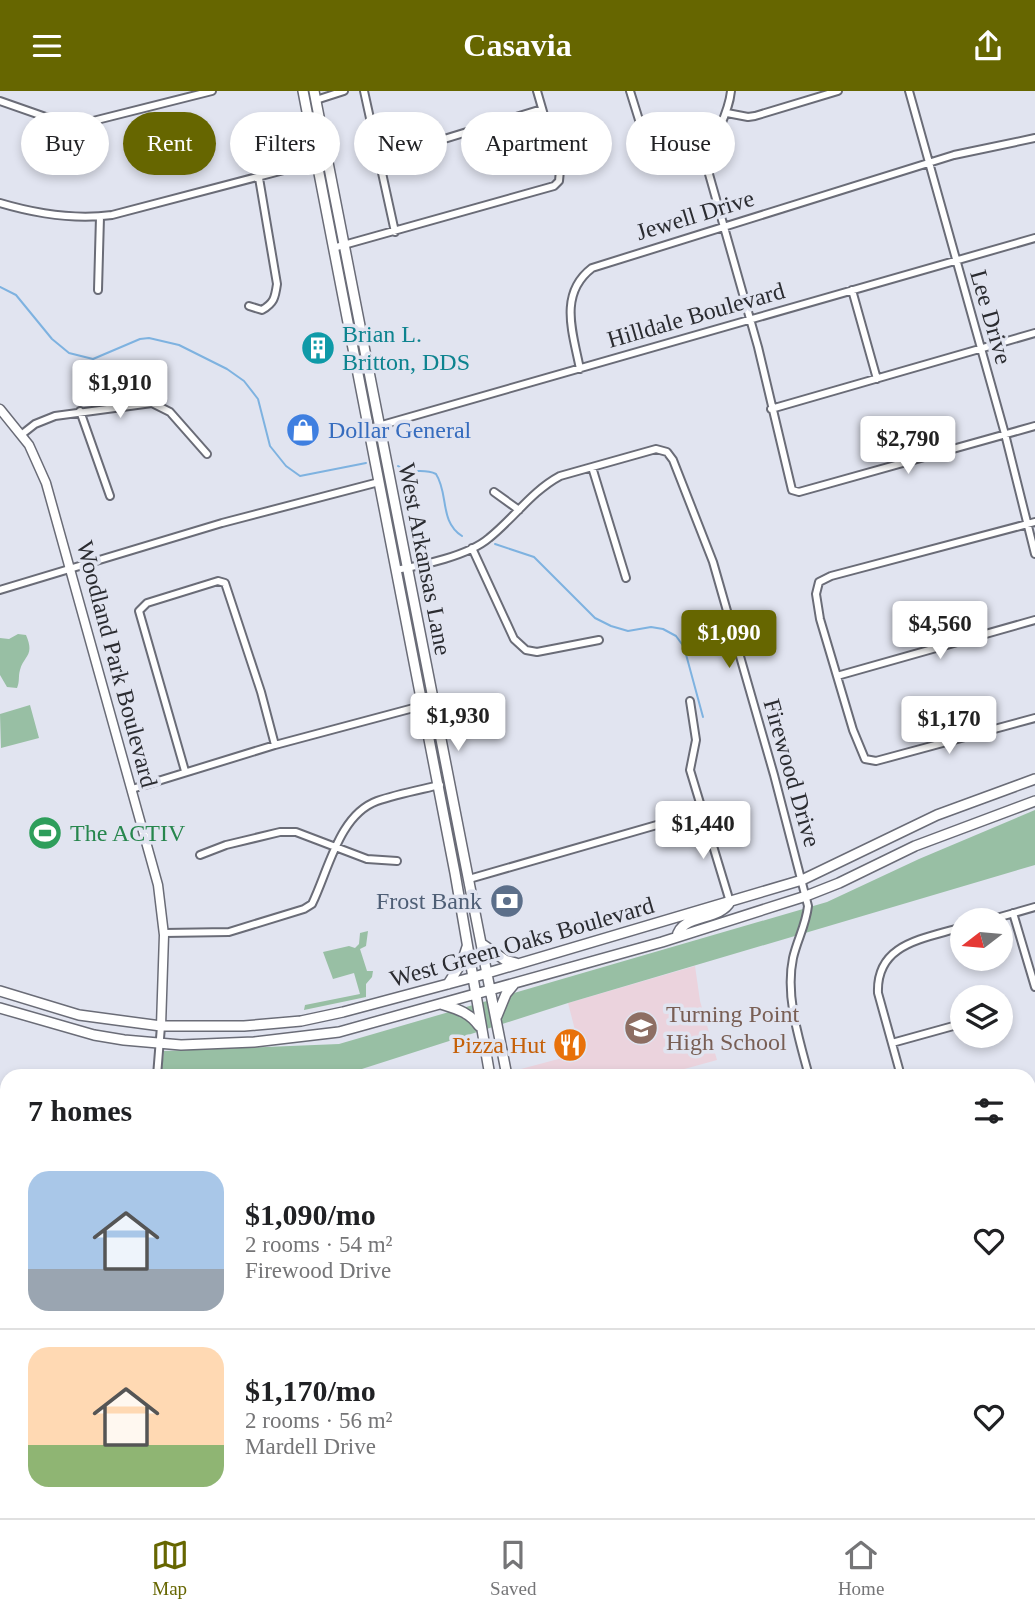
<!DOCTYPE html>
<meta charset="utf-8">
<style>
:root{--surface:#fff;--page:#f6f6f6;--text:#202124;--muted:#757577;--line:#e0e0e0;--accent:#660}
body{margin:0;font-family:Georgia,serif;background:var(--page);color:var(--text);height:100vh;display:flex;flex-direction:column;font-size:26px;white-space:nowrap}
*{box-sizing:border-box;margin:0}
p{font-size:23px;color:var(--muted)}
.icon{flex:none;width:38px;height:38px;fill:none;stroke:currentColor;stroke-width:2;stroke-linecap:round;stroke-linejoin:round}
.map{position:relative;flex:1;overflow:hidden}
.drawer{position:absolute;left:0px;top:978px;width:1036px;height:450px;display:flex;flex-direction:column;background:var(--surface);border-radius:21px 21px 0 0;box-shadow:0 4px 10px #0003}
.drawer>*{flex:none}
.banner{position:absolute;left:21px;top:21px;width:994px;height:63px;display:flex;gap:14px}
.needle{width:46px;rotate:254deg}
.tools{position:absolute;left:950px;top:817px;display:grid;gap:14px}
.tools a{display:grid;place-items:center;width:63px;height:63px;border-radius:50%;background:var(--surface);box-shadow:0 4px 10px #0003;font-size:35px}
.price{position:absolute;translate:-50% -60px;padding:0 16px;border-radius:7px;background:#fff;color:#222;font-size:23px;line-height:46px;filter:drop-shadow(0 2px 4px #0008)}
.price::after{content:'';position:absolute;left:50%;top:42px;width:21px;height:16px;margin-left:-10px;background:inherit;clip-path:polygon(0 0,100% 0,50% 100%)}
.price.active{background:var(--accent);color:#fff}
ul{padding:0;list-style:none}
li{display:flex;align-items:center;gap:21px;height:175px;padding:0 28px}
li+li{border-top:2px solid var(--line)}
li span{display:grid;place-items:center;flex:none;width:196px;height:140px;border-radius:21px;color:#555}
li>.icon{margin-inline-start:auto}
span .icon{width:84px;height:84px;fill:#fffc;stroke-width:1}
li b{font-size:30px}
h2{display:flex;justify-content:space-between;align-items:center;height:84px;padding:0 28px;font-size:30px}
.tag{padding:0 24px;border-radius:32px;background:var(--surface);box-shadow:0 4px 10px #0003;font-size:24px;line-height:63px}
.tag.active{background:var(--accent);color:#fff}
header{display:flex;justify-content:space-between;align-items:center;height:91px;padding:0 28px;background:var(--accent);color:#fff;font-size:32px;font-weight:800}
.menu{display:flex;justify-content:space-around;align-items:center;height:98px;border-top:2px solid var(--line);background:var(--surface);font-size:19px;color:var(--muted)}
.menu a{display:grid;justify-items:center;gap:4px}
.menu .active{color:var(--accent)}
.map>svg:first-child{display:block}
.education{fill:#ebd3dd}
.green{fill:#98bfa4}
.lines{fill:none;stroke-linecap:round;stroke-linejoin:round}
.stream{stroke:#7eb2e0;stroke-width:2}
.minor-casing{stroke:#6a6c77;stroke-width:10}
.tertiary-casing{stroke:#6a6c77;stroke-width:11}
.secondary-casing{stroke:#6a6c77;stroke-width:12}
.minor{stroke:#fff;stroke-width:6}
.tertiary{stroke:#fff;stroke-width:8}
.secondary{stroke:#fff;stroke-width:9}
.labels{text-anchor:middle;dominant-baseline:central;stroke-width:7;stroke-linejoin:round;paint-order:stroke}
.street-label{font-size:24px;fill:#2b2c31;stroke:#e1e4f0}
.culture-label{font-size:24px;fill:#0d838f;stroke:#e1e4f0;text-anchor:start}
.shop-label{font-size:24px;fill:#366cbe;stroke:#e1e4f0;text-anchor:start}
.leisure-label{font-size:24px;fill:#27864d;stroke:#e1e4f0;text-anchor:start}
.service-label{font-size:24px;fill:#4e5e75;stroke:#e1e4f0;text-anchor:end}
.education-label{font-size:24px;fill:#785e54;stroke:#e1e4f0;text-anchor:start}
.food-label{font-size:24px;fill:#c56008;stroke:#e1e4f0;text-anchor:end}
</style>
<header><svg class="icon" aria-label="menu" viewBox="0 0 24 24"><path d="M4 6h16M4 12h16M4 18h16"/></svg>Casavia<svg class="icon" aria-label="share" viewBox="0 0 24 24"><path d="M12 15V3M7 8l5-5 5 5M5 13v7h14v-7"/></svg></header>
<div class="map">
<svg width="1035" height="1427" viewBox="0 0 1035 1427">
<rect width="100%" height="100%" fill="#e1e4f0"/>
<path class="education" d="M695,875L700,910L717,969L659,985H523L521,978L581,962L568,912Z"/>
<path class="green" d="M18,543L26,544C35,565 24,564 20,579C18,586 20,590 17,597L7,596L0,584V547L9,548Z
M30,614L39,647L1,657L0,623Z
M1035,719V774L568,912L340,985H161L164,960L339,953L827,811L919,768Z
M368,840L366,855L360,858L367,880H373L372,886L366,893V906L304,919L305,914L360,903L354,882L333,888L323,861L349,855L355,857L359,853L360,842Z"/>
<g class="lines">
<path class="stream" d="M0,196L16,204L52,248L69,262L93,268L140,248L149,247L179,254L227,278L244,290L258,308L270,355L286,375L300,385L366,372
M398,375C411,385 422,376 436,383C449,403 439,430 462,445
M495,453L534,466L595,527L611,535L628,540L651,536L663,538L676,545L684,556L703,626"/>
<g class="minor-casing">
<path id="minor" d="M364,0L395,141
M630,0L644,45L648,48L700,64L705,69L758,256L792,399L799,401L1035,335
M909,0L1005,343L1035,463
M316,9L344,0
M0,10L60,31L81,33L212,0
M727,22L748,26L755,25L838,0
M712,57C718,37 729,21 731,0
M379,68L542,18
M0,112C37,123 73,129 112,124L318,70
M333,157L554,95L559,90L560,79L537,0
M98,199L100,126
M852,199L877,288
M249,215L262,219C274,212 275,207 277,193L259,87
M580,278C573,242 558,203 592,177L954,64L1035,47
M771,318L1035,242
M80,320L110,405
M368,338L1035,147
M21,344L35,333L55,325L152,312L170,321L207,363
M592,376L626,487
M494,401L519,419
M1035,431L831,485L819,491L816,503L820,528L853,639L865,668L876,670L1035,627
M472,457L514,548L526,559L537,561L599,549
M396,479C423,474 468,465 489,447C514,427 532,400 560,385L656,358L667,361L673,369L713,471L774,684L808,815C806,834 797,849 793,867C785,905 799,948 809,985
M0,499L222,432L379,391
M837,585L1035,529
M690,610L696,649L690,679L730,811
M185,680L139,520L147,512L218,490L225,492L261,601L275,654
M132,698L275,654L421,615L433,608
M200,764L226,754L280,741H296L367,768L397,770
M469,788L702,721
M1013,822L1035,896
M986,830L1035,816
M164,842L229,841L304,818L312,813C329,778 339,724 377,710C397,703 419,699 440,694
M892,952L957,934
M157,985L161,935
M901,985L878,902C876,852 924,848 962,836
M1029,1063L1035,1061
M1029,1259L1035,1244
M0,1340L7,1341
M160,1421L162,1427
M1006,1421L1008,1427
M256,1427L274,1421"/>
</g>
<g class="tertiary-casing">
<path id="tertiary" d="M0,318L29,354L46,392L158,794L164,844L161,935"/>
</g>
<g class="secondary-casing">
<path id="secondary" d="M303,0L455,782L490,985
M314,0L507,985
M677,846C680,823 720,830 730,811
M482,853L505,869L516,872
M448,893L462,871L467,856
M0,900L79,924L161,935H244L301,930L343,921L474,886L802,789L937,724L1035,688
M441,913C457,918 469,921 479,935
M0,917L94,944L124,949L181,954L254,951L339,941L662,851L806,805L839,792L915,755L1035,710
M497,925L506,903L515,892
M554,1427L555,1421"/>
</g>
<use href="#minor" class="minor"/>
<use href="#tertiary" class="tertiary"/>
<use href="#secondary" class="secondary"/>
</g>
<defs>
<g id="building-disc" transform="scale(1.75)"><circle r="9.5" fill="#0f9aa8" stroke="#e1e4f0"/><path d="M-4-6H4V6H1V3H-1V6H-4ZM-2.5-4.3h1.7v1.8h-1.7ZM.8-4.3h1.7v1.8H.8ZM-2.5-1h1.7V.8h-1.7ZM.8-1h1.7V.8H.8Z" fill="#fff"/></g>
<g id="shop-disc" transform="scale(1.75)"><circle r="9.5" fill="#3f7fe0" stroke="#e1e4f0"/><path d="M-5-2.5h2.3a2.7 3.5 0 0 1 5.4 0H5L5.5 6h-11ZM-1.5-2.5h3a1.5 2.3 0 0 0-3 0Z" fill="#fff"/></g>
<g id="stadium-disc" transform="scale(1.75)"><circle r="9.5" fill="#2e9e5b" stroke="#e1e4f0"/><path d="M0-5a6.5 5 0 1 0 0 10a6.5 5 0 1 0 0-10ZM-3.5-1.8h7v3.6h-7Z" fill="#fff"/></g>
<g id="bank-disc" transform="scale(1.75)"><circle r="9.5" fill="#5c6f8a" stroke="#e1e4f0"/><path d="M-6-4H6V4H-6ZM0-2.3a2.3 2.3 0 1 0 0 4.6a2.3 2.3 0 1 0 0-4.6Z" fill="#fff"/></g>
<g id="school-disc" transform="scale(1.75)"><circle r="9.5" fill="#8d6e63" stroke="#e1e4f0"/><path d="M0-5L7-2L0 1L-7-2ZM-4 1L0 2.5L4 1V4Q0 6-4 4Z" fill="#fff"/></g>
<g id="restaurant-disc" transform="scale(1.75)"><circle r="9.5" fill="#e8710a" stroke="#e1e4f0"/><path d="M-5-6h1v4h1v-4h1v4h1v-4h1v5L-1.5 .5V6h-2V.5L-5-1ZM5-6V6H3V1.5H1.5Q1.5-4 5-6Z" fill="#fff"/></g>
</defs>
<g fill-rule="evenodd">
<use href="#building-disc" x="318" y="257"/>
<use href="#shop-disc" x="303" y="339"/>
<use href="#stadium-disc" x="45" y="742"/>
<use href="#bank-disc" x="507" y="810"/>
<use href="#school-disc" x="641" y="937"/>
<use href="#restaurant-disc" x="570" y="954"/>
</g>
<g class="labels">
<g class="street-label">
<text transform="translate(695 124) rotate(-17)">Jewell Drive</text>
<text transform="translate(696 224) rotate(-16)">Hilldale Boulevard</text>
<text transform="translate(991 226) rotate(74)">Lee Drive</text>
<text transform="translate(425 468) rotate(79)">West Arkansas Lane</text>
<text transform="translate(117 573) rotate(75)">Woodland Park Boulevard</text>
<text transform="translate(792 682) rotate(74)">Firewood Drive</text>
<text transform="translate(522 851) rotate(-16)">West Green Oaks Boulevard</text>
</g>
<g class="culture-label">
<text x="342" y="243">Brian L.<tspan x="342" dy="28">Britton, DDS</tspan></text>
</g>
<g class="shop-label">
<text x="328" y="339">Dollar General</text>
</g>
<g class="leisure-label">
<text x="70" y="742">The ACTIV</text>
</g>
<g class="service-label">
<text x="482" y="810">Frost Bank</text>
</g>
<g class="education-label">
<text x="666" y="923">Turning Point<tspan x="666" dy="28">High School</tspan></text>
</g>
<g class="food-label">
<text x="546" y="954">Pizza Hut</text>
</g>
</g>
</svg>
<div class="tools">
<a><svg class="needle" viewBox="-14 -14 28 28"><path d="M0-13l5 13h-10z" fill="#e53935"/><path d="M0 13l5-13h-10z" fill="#757577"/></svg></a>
<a><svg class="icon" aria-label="layers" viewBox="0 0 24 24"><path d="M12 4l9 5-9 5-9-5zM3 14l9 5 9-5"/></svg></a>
</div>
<b class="price" style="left:120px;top:329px">$1,910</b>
<b class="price" style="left:908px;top:385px">$2,790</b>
<b class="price" style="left:940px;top:570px">$4,560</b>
<b class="price active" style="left:729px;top:579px">$1,090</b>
<b class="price" style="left:458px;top:662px">$1,930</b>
<b class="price" style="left:949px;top:665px">$1,170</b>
<b class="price" style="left:703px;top:770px">$1,440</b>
<div class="banner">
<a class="tag">Buy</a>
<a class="tag active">Rent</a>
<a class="tag">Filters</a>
<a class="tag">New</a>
<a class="tag">Apartment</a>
<a class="tag">House</a>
</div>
<section class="drawer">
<h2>7 homes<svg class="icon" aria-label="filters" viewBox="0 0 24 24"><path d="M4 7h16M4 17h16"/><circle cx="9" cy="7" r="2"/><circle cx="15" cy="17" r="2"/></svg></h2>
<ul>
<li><span style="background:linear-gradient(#a9c7e8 70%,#9aa5b1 0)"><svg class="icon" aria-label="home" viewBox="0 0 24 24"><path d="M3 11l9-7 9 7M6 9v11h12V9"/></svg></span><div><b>$1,090/mo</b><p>2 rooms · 54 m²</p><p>Firewood Drive</p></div><svg class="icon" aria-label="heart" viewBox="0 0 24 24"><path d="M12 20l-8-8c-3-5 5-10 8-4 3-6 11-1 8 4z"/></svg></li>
<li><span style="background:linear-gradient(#ffd9b3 70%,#8fb573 0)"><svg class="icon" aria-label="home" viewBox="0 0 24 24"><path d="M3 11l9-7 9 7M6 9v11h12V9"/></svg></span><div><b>$1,170/mo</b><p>2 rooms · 56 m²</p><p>Mardell Drive</p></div><svg class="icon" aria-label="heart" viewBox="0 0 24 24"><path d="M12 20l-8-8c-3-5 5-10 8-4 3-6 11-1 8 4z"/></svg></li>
</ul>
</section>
</div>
<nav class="menu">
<a class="active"><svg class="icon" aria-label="map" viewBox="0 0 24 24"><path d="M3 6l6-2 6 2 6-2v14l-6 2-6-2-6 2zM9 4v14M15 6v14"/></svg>Map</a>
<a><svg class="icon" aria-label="saved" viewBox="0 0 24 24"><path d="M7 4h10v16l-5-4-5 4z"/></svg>Saved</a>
<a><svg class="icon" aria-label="home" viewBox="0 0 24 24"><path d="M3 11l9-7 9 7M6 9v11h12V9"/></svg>Home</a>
</nav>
